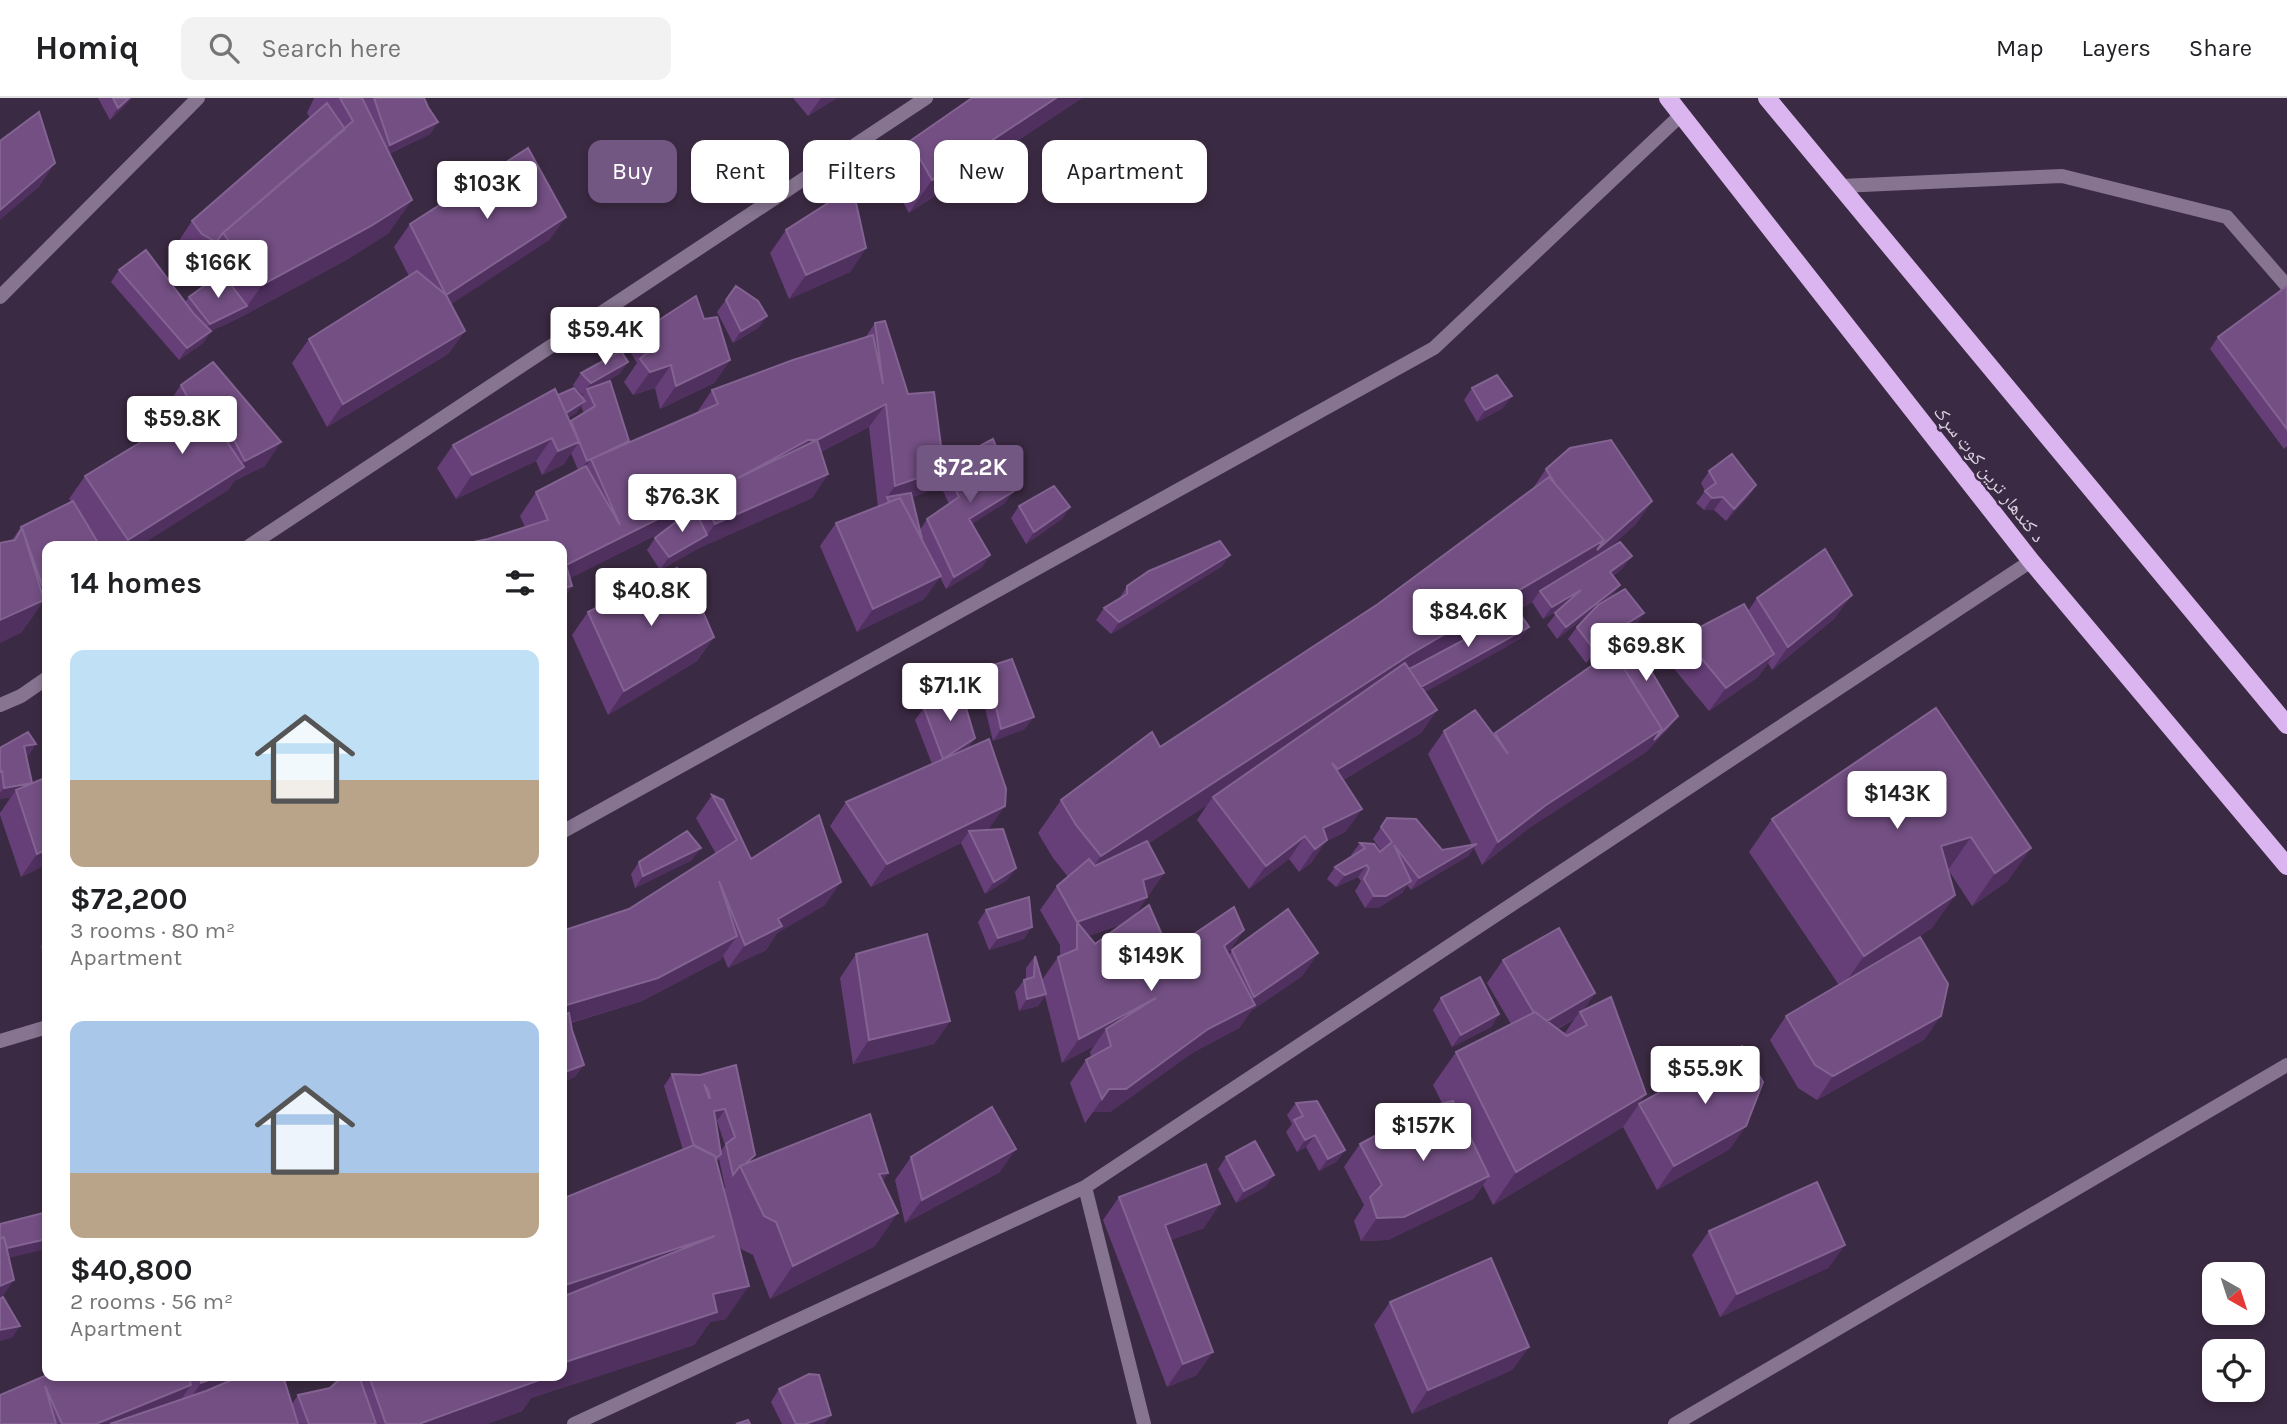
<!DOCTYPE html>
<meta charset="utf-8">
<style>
:root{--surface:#fff;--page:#f2f2f2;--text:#202124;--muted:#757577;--line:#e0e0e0;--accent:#735783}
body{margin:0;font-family:Karla,"Noto Naskh Arabic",sans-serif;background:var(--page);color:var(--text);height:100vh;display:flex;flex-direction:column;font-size:26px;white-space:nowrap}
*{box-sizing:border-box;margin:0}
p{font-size:23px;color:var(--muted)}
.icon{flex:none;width:38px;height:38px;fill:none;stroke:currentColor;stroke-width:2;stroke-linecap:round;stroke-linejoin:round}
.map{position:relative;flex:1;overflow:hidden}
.panel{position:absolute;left:42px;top:443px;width:525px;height:840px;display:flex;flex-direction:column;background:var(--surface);border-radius:14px;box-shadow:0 4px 10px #0003}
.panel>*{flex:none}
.guide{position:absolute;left:588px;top:42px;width:665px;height:63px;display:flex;gap:14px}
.needle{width:46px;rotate:141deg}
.fabs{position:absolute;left:2202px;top:1164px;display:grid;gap:14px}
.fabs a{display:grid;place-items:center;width:63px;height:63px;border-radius:14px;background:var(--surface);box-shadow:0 4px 10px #0003;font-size:35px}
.price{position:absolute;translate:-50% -60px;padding:0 16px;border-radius:7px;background:#fff;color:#222;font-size:23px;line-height:46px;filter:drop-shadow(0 2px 4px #0008)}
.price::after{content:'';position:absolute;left:50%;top:42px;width:21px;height:16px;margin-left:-10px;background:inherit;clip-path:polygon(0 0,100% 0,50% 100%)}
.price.on{background:var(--accent);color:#fff}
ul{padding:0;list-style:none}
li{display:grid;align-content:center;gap:14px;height:371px;padding:0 28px}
li span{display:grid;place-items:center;height:217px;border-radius:14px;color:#555}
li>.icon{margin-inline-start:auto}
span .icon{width:126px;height:126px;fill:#fffc;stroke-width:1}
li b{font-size:30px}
h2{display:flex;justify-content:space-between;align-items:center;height:84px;padding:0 28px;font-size:30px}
.pill{padding:0 24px;border-radius:14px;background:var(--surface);box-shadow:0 4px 10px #0003;font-size:24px;line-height:63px}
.pill.on{background:var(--accent);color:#fff}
header{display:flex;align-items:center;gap:42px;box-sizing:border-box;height:98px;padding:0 35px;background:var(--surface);border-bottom:2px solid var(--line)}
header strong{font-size:33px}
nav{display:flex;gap:38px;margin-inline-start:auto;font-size:24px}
.search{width:490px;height:63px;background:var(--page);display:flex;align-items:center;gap:18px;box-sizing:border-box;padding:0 24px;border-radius:14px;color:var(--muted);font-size:26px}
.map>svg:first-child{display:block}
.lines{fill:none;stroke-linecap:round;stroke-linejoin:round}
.lane{stroke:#867490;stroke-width:14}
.street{stroke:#867490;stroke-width:14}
.primary{stroke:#dbb5ef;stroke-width:18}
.wall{fill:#663f78;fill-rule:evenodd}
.shaded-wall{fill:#4f305e}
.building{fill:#734f83;stroke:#836392;stroke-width:2;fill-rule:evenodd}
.labels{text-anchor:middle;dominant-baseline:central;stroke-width:5;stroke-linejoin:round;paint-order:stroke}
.street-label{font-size:19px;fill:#dcd2e2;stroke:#3b2a43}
</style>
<header>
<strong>Homiq</strong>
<div class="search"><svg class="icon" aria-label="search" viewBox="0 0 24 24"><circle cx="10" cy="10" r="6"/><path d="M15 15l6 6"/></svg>Search here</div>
<nav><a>Map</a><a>Layers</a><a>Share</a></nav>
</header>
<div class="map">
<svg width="2287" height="1326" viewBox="0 0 2287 1326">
<rect width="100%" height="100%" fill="#3b2a43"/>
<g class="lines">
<path class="lane" d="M1841,88L2062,78L2227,119L2287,188"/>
<path class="street" d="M0,199L198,0
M249,448L926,0
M0,607L21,598L47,580
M562,734L1434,250L1682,16
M0,943L47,929
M1085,1089L1144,1326
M574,1326L1085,1089L2031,463
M1675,1326L2287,967"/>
<path class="primary" d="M1668,0L2031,463L2287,768
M1767,0L2287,627"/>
</g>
<path class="wall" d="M98,0H132L110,22Z
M314,0H362V1L363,0H424L428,9L438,24L430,36L389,56V135L348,161L239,220L211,233L203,245L179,262L111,184L119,172L185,204L189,199L211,183L200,168L185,160L176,147L192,123L310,20L307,15Z
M793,0H837L808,18Z
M1082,0L909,115L887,76L910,43Z
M566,119L549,142L451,206L465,233L448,256L327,329L292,265L309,241L409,178L394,149L410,126Z
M786,132L866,150L850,174L789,201L770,155Z
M736,188L767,218L758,230L733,245L717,214Z
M2287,188V348L2284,351L2210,251L2218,239Z
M704,221L730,262L714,285L660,311L655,290L633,297L624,284L637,265L631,255L647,232Z
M875,225L943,368L944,367L1005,405L972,425L990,457L982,469L946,491L940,479L924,501L857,534L820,448L836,425L878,409L869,329L821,354L828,376L812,400L699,450L660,472L647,452L655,440L666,432L570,480L572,488L562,503V448L488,441L525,429L520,418L536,394L578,372L571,355L563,367L542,377L536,363L456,401L437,370L453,347L558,297L581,299L584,296L582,297L573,287L581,275L628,264L619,276L602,286L629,343L627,346L696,316L712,292L865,240ZM581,308L584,315L570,325L568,320L576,315ZM937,380L949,406L927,421L920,432L912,399L927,394Z
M213,264L265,368L234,383L228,392L139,448H47V500L44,502L21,535L12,442L21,429L71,404L69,401L85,378L172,325L165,310L181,287Z
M1472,290L1503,310L1477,324L1464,302Z
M1546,371L1652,403L1636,426L1607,452L1623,470L1613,478L1620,487L1611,499L1636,527L1613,541L1586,565L1568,541L1577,529L1589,516L1557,541L1547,527L1559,512L1543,521L1532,504L1505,520L1529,529L1520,541L1425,594L1437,612L1421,635L1343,682L1362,711L1345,734L1325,744L1311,765L1299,774L1289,761L1249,791L1197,722L1207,707L1149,745L1164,775L1134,818L1169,853L1244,832L1228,855L1229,857L1232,852L1318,855L1302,878L1251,913L1239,930L1192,955L1110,1014H1093L1085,1025L1070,985L1086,962L1091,959L1090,954L1094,948L1062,965L1045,898L1038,908L1019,913L1015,894L1024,882L1026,881V870L1035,858L1042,882L1058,859L1060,858V847L1040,812L1057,788L1068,779L1053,760L1038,735L1061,702L1160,649L1378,506L1531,393ZM1125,825L1095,846L1088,838Z
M1709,373L1756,387L1748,399L1726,423L1714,412H1704L1696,405L1705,393L1701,385Z
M1019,408L1070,409L1062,421L1026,446L1011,420Z
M1230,457L1221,469L1111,536L1096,522L1104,510L1119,501L1127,488Z
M681,489L714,539L697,563L608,617L572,537L588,514Z
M1757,500L1835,520L1772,572L1768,565L1758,579L1709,613L1666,561L1683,538L1748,513Z
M1619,539L1678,618L1669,630L1646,654L1529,730L1482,767L1474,750L1468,758L1411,792L1407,787L1402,795L1378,810H1365L1355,793L1361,783L1358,779L1336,789L1327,781L1335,769L1352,758L1351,757L1360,745L1380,754L1381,753L1373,741L1387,720L1442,752L1472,747L1428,656L1444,633L1494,637L1612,554L1611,551Z
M1012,561L1025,631L993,643L980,590L973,583L981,571Z
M924,610L975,640L968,650L989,731L987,732L1016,770L1007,782L985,796L961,745L871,789L830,728L846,704L932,666L915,622Z
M1936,610L2008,783L1972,808L1949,773L1955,797L1932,830L1909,845L1925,941L1817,1002L1798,990L1770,942L1786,918L1839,887L1749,754L1772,721Z
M36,646L28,658H26L47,766L21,779L0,717V715L11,699L0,701V650Z
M712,697L751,761L825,807L777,835L766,852L728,870L723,858L720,862L642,903L571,925L575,979L562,984V833L629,811L716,756L696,720Z
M692,762L635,790L631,776L639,764Z
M986,812L1024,841L989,852L978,824Z
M47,839V871L41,848Z
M856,856L950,923L934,946L853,966L840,880Z
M1503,862L1595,895L1583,912L1646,996L1639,1006L1730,1051L1657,1092L1623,1029L1493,1107L1483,1087L1473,1101L1388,1142L1361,1143L1354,1123L1364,1107L1344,1069L1360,1046L1410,1033L1426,1009L1442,1005L1433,987L1456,954L1511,926L1487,885ZM1575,920L1565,935L1558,931L1571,923Z
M1441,900L1499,916L1491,929L1452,949L1433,912Z
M736,967L750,1064L888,1075L882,1084L875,1148L770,1201L753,1157L741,1151L738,1146L726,1221L710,1224L694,1247L531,1300L522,1313L487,1326H0L47,1278H283L292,1306L298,1297L330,1290L336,1284L335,1278H562L683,1052L664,988L672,976L700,977ZM716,1023H717L725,1047L721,1053ZM719,1061L725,1089L726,1088L724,1091L716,1064Z
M1296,1005L1345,1052L1336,1064L1319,1073L1306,1049L1297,1054L1286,1034L1292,1026L1287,1017Z
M911,1059L1000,1074L905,1125L895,1082Z
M1226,1059L1274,1077L1265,1089L1236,1105L1218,1071Z
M1119,1099L1204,1130L1171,1142L1197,1277L1167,1289L1103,1122Z
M1709,1133L1845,1147L1828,1170L1720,1219L1692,1157Z
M1390,1204L1529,1249L1512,1272L1412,1316L1374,1227Z
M779,1291L831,1317L824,1326H782L771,1304Z"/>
<path class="shaded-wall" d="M129,0H132L110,22L118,10Z
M821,0H837L808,18Z
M1056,0H1082L909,115L932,82Z
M438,24L430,36L382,59L390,47Z
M55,65L39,89L0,122V112Z
M412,102L389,135L348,161L239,220L262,187Z
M566,119L549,142L430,220L446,197Z
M866,150L850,174L789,201L806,177Z
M247,208L239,220L211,233L203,245L179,262L187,250L201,238L210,226Z
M767,218L758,230L733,245L741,233Z
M465,233L448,256L327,329L343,306Z
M730,262L714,285L660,311L676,288Z
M628,264L619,276L588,293L587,291L582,297L591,285Z
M671,267L655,290L633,297L650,274Z
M1512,298L1503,310L1477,324L1485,312Z
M585,303L576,315L554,329L562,317Z
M215,306L198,329L202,307Z
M886,306L869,329L800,365L738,380L808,342Z
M202,307L176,332L192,308Z
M552,340L536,363L456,401L472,377Z
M629,343L620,355L591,361L584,372L579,375L587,363Z
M281,344L265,368L234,383L228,392L139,448H124L128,442L237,373L245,363Z
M579,344L563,367L542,377L558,353Z
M944,371L927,394L891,407L887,399L895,388Z
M828,376L812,400L699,450L660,472L669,459L707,437L715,426Z
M1756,387L1748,399L1726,423L1734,411Z
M1014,393L1005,405L961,433L969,421Z
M702,399L685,422L562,484L566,467Z
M1723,399L1714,412H1704L1712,400Z
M1652,403L1636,426L1581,475L1540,493L1532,504L1406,578L1213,699L1207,707L1078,791L1101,758L1411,556Z
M1070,409L1062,421L1026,446L1034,434Z
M990,457L982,469L946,491L954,479Z
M1230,457L1221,469L1111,536L1119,524Z
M1632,458L1623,470L1602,486L1610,474Z
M941,478L924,501L857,534L873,511Z
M47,485V500L26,510L42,487Z
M1620,487L1611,499L1557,541L1566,529Z
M572,488L562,503V490Z
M1581,492L1572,504L1543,521L1552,509Z
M1852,497L1835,520L1772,572L1788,549Z
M44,502L21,535L0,545V522Z
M1644,515L1636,527L1613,541L1586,565L1595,553L1621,529Z
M1529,529L1520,541L1408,604L1417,592Z
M714,539L697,563L608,617L624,593Z
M1774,556L1758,579L1709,613L1726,590Z
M1437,612L1421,635L1322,694L1338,671Z
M1678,618L1669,630L1646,654L1529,730L1482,767L1498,744L1546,707Z
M1034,619L1025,631L993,643L1001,631Z
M975,640L966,652L943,662Z
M36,646L28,658L16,660L24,648Z
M32,685L16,692L11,699L0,701V695L4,690Z
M1005,708L989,731L972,739L969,733L961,745L871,789L887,766Z
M1362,711L1345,734L1325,744L1311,765L1299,774L1315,751L1323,730Z
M1305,738L1289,761L1249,791L1266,768Z
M1971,739L1948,772L1941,748Z
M1477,746L1468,758L1411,792L1419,780Z
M701,750L692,762L635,790L643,778Z
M2031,750L2008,783L1972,808L1995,775Z
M47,751V766L21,779L37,756Z
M1367,767L1358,779L1336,789L1345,777Z
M1016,770L1007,782L985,796L994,784Z
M1164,775L1147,799L1143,782Z
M1411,783L1402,795L1378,810H1365L1374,798Z
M841,784L825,807L777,835L766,852L728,870L745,847L778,821Z
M1955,797L1932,830L1841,891L1864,858Z
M1147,799L1131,822L1077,842V824Z
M1032,829L1024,841L989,852L998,840Z
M1244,832L1228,855L1224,848Z
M737,838L720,862L642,903L562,927V910L563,908Z
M1318,855L1302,878L1251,913L1239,930L1192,955L1110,1014H1093L1109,991L1208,931L1244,913L1254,899Z
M1595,895L1581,916L1580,914L1575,920L1524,950L1540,927Z
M1046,896L1038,908L1019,913L1027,901Z
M1156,900L1106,931L1094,948L1062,965L1079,941Z
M1499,916L1491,929L1452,949L1461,937Z
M1941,918L1925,941L1817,1002L1833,978Z
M950,923L934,946L853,966L869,942Z
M584,967L575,979L562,984V975Z
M1646,996L1623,1029L1493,1107L1516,1074Z
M725,1011L717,1023L705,1025L714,1013Z
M1746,1028L1730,1051L1657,1092L1674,1068Z
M1315,1037L1306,1049L1297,1054L1305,1042Z
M1016,1051L1000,1074L905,1125L922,1102Z
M1345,1052L1336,1064L1319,1073L1328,1061Z
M888,1075L865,1108L879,1076Z
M1274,1077L1265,1089L1236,1105L1244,1093Z
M1489,1078L1473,1101L1388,1142L1361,1143L1377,1120Z
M1220,1106L1204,1130L1149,1150L1165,1127Z
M898,1115L875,1148L770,1201L793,1168Z
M715,1138L562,1214V1188Z
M47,1141V1151L0,1162L5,1150Z
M1845,1147L1828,1170L1720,1219L1737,1196Z
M14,1182L0,1202V1188Z
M749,1188L726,1221L710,1224L694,1247L531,1300L522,1313L487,1326H419L543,1278H562V1265L713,1196Z
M20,1228L12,1240L0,1243V1232Z
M1529,1249L1512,1272L1412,1316L1428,1292Z
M1213,1254L1197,1277L1167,1289L1183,1266Z
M220,1278H264L185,1308L201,1285Z
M191,1287L175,1310L137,1326H96Z
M831,1317L824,1326H805Z"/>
<path class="building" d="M113,0H129L118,10Z
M340,0H362L412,102L371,128L262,187L223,135L353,23Z
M374,0H424L428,9L438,24L390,47Z
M972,0H1056L932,82L910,43Z
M327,5L345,31L223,135L216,144L202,136L192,123Z
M39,14L55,65L0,112V43Z
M528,50L566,119L446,197L410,126Z
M847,93L855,100L866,150L806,177L786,132Z
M146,152L194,216L211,233L187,250L119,172Z
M417,173L446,197L465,233L343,306L309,241Z
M222,175L247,208L210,226L189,199Z
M736,188L758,203L767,218L741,233L726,202Z
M2287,188V331L2218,239Z
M696,198L704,221L717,219L730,262L676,288L671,267L650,274L640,261L656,247L647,232L656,224Z
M885,223L908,296L934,294L944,371L895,388L886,306L817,342L828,376L715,426L702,399L566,467L572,488L562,490V448H454L488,441L548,422L536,394L586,368L620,427L591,361L718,306L712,292L793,262L873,237L883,286L875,225ZM808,342H817L738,380Z
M621,253L628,264L591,285L581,275Z
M213,264L281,344L245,363L215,306L202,307L244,369L128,442L85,378L202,307L192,308L181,287Z
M1497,277L1512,298L1485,312L1472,290Z
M610,283L629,343L587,363L571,323L595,308L587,291Z
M574,290L585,303L566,315L558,297Z
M555,291L579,344L558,353L552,340L472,377L453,347Z
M993,341L1014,393L969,421L990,457L954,479L927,421L959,399L944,367Z
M1611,342L1652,403L1597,452L1604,442L1556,387L1546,371L1570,350Z
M1732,356L1756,387L1734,411L1723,399L1712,400L1705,393L1716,385L1709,373Z
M1549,379L1604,442L1411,556L1101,758L1076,727L1061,702L1152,634L1160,649L1378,506Z
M1054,388L1070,409L1034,434L1019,408Z
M911,395L922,441L900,400L889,404L887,399Z
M900,400L941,478L873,511L836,425Z
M73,403L100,448H47V485L42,487L22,430V431L21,429Z
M694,410L707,437L669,459L655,440Z
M22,430L44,502L0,522V445L15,442Z
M1220,443L1230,457L1119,524L1104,510L1127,496V488L1149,473Z
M1620,444L1632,458L1610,474L1620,487L1566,529L1555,515L1581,492L1552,509L1540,493Z
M1825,451L1852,497L1788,549L1757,500Z
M677,470L681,489L690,484L714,539L624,593L588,514Z
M1625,491L1644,515L1621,529L1595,553L1577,529L1598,507Z
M1744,506L1774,556L1726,590L1683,538Z
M1518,513L1529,529L1421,589L1409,571Z
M1629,536L1678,618L1654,642L1662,631L1616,558L1624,553L1619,539Z
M1613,553L1662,631L1546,707L1498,744L1444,633L1475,612L1508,656L1495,635Z
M1012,561L1034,619L1001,631L989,578L981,571Z
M1405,565L1437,612L1338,671L1332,665L1362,711L1323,730L1327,742L1315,751L1305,738L1266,768L1213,699Z
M960,590L975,640L943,661L924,610Z
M1936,610L2031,750L1995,775L1971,739L1941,748L1955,797L1864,858L1772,721Z
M28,634L36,646L24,648L32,685L4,690L2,673L0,674V650Z
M989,641L1006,691L1005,708L887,766L846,704Z
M47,679V751L37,756L16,692Z
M712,697L723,702L751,761L819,717L841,784L778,821L782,828L745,847L719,783L737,838L658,880L563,908L562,904V833L629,811L737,742Z
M1387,720L1416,721L1442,752L1477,746L1419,780L1394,747L1411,783L1386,798H1374L1364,781L1369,771L1367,767L1345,777L1335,769L1365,750L1360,745L1374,746L1380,754L1392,744L1381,729Z
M1003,731L1016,770L994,784L969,733Z
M687,733L701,750L643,778L639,764Z
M1147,743L1164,775L1143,782L1147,799L1077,824L1057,788L1089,761L1095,768Z
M1029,799L1032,829L998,840L986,812Z
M1149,807L1169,853L1234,809L1244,832L1224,848L1255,907L1208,931L1126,991H1109L1102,1001L1086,962L1111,948L1106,931L1156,900L1079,941L1058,859L1077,851V824L1095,846Z
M1288,811L1318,855L1254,899L1232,852Z
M1559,830L1595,895L1547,923L1535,914L1534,915L1503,862Z
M927,836L950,923L869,942L856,856Z
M1920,839L1948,886L1941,918L1833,978L1815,967L1786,918Z
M1035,858L1046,896L1027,901L1024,882L1034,879Z
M1480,879L1499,916L1461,937L1441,900Z
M1611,899L1646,996L1516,1074L1456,954L1535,914L1567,938L1587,927L1580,914Z
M569,915L572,932L584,967L562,975V934L567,933H562V918Z
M1742,948L1763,984L1746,1028L1674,1068L1639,1006Z
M736,967L755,1057L745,1066L740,1068L733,1077L726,1046L735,1039L725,1011L714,1013L721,1056L716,1060L715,1058L694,1048L672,976L700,977ZM704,986L708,992L710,1000H709Z
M1317,1003L1345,1052L1328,1061L1315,1037L1305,1042L1294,1022L1303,1018L1296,1005Z
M1453,1003L1489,1078L1404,1119L1377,1120L1370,1099L1382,1087L1360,1046L1404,1022L1416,1045L1430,1029L1426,1009Z
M992,1009L1016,1051L922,1102L911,1059Z
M870,1016L888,1075L879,1076L898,1115L793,1168L776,1124L764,1118L740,1068Z
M1255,1043L1274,1077L1244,1093L1226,1059Z
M694,1047L715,1058L749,1188L713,1196L717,1214L562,1265V1199L715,1138L562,1188V1101Z
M1206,1066L1220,1106L1165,1127L1213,1254L1183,1266L1119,1099Z
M1817,1084L1845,1147L1737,1196L1709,1133Z
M47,1114V1141L7,1150L4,1139L1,1140L0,1138V1126Z
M4,1139L14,1182L0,1188V1141Z
M1491,1160L1529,1249L1428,1292L1390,1204Z
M3,1199L20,1228L0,1232V1201Z
M809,1276L819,1277L831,1317L805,1326H796L779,1291Z
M47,1277L189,1278L191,1287L96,1326H62L45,1288L56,1326H0V1297Z
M200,1278H220L201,1285Z
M241,1278H283L298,1326H110L206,1293Z
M343,1278H359L376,1326H309L298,1297L330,1290Z
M369,1278H544L545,1280L419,1326H386Z
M748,1322L750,1326H736Z"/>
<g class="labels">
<g class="street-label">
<text transform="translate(1989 376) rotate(52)">د کندهار ترين کوټ سړک</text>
</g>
</g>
</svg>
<div class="fabs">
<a><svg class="needle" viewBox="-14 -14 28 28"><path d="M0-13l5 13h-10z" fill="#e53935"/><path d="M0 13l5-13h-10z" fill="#757577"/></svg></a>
<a><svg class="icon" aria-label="locate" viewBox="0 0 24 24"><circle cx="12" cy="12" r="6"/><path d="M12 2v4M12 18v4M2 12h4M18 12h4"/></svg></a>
</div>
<b class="price" style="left:487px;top:123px">$103K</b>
<b class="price" style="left:218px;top:202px">$166K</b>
<b class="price" style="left:605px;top:269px">$59.4K</b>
<b class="price" style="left:182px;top:358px">$59.8K</b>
<b class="price on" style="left:970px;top:407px">$72.2K</b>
<b class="price" style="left:682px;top:436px">$76.3K</b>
<b class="price" style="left:651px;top:530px">$40.8K</b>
<b class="price" style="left:1468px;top:551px">$84.6K</b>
<b class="price" style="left:1646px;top:585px">$69.8K</b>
<b class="price" style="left:950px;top:625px">$71.1K</b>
<b class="price" style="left:1897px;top:733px">$143K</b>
<b class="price" style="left:1151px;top:895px">$149K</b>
<b class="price" style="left:1705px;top:1008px">$55.9K</b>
<b class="price" style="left:1423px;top:1065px">$157K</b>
<div class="guide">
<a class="pill on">Buy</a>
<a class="pill">Rent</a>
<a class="pill">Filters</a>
<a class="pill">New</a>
<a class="pill">Apartment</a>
</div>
<section class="panel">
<h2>14 homes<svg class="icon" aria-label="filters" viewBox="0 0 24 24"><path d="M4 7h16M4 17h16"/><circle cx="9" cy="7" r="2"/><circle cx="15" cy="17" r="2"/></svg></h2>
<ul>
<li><span style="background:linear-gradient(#bfe0f5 60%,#b9a48a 0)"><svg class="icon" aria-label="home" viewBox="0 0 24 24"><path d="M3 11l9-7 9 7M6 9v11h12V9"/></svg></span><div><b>$72,200</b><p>3 rooms · 80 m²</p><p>Apartment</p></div></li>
<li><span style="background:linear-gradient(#a9c7e8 70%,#b9a48a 0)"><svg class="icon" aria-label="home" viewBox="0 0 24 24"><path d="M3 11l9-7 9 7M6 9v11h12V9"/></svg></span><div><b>$40,800</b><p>2 rooms · 56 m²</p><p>Apartment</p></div></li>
</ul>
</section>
</div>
